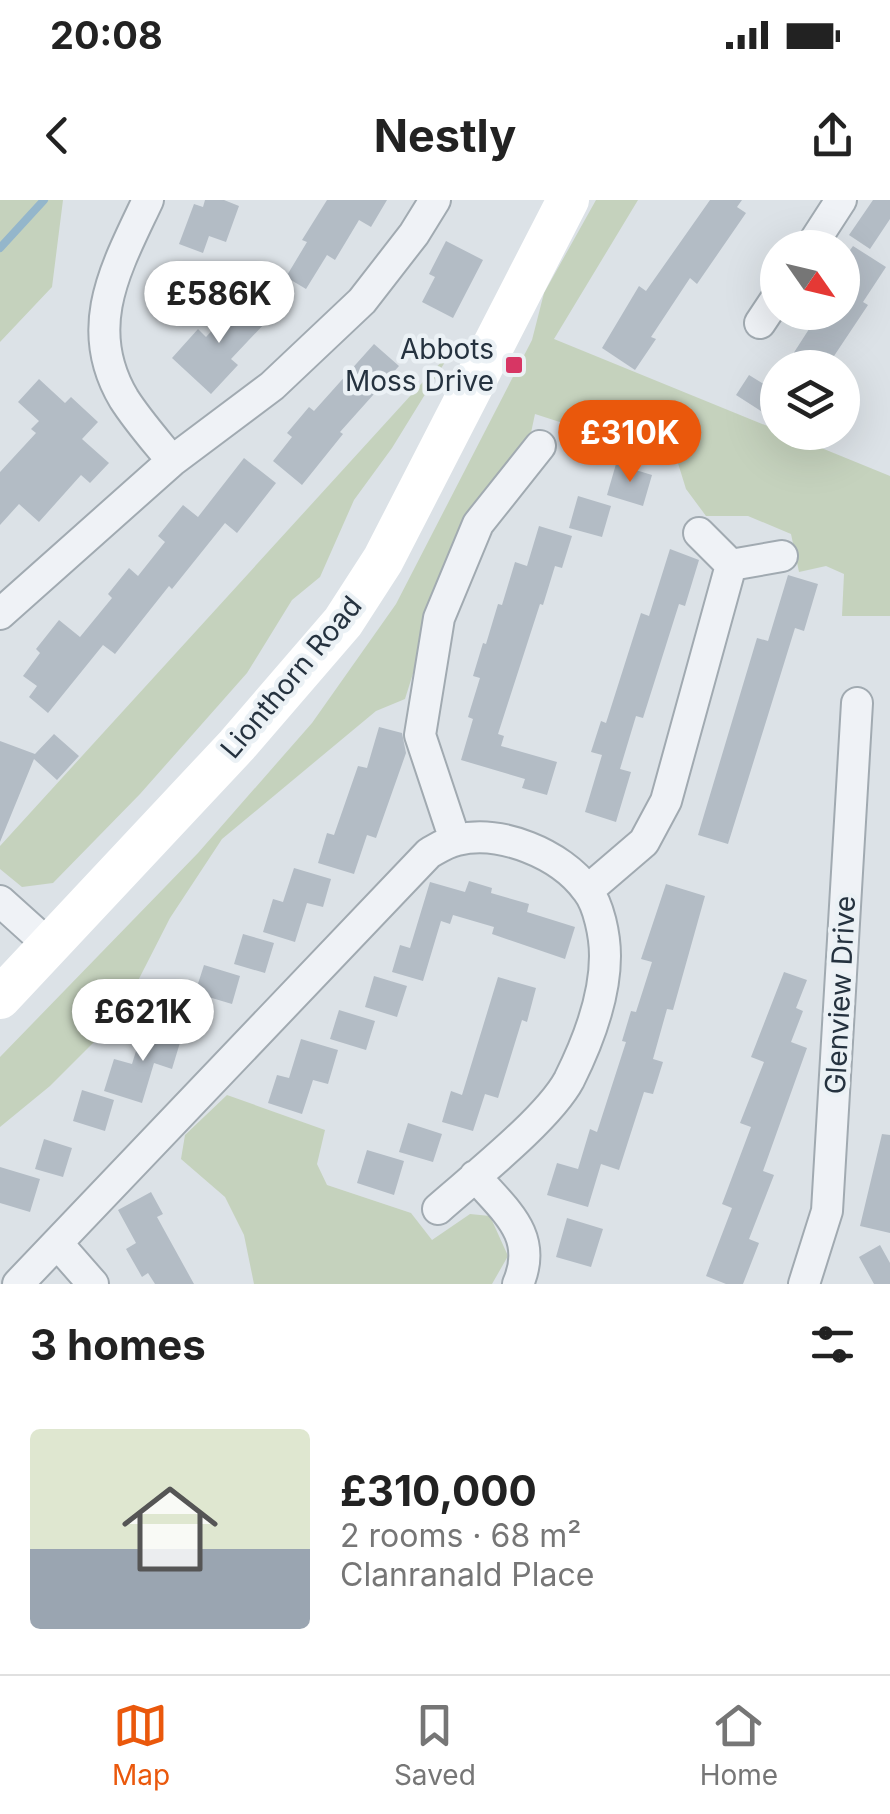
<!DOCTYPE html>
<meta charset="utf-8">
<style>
:root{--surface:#fff;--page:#f6f6f6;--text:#222;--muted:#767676;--line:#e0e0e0;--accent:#ea580c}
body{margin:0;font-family:Inter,sans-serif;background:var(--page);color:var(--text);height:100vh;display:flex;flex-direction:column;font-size:38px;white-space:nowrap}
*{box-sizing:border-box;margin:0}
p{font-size:32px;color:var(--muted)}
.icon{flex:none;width:55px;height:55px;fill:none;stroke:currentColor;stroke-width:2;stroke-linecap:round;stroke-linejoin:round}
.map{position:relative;height:1084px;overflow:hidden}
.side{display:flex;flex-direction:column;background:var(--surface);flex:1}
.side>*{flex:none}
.needle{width:65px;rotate:124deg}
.buttons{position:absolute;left:760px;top:30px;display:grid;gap:20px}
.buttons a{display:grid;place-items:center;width:100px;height:100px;border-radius:50%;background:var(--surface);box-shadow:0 10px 40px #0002;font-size:50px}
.price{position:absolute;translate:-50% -85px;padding:0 22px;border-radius:35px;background:#fff;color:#222;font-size:32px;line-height:65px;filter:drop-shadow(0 2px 5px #0008)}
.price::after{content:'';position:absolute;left:50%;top:60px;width:30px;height:22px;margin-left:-15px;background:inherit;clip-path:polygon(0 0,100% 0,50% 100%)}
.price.on{background:var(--accent);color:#fff}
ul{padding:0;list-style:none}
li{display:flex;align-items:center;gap:30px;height:250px;padding:0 30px}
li+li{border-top:2px solid var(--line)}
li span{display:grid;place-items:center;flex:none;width:280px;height:200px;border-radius:10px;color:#555}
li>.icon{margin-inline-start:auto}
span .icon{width:120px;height:120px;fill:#fffc;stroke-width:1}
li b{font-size:42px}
h2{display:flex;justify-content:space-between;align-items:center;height:120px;padding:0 30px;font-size:42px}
.status{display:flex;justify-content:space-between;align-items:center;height:70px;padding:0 50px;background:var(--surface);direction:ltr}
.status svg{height:28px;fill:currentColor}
header{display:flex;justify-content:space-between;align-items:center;height:130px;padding:0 30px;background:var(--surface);font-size:45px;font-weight:700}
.menu{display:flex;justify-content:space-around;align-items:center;height:140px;border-top:2px solid var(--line);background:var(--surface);font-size:28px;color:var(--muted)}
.menu a{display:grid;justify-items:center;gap:5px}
.menu .on{color:var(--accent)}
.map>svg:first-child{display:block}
.green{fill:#c5d2bd}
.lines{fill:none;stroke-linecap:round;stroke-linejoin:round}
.stream{stroke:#94b6cb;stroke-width:8}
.building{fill:#b3bcc5}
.street-casing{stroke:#a1aab1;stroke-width:34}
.street{stroke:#eff2f6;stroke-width:30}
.secondary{stroke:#fff;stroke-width:42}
.poi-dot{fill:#d73664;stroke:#ebf1f5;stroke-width:4}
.labels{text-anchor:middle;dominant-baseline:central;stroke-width:9;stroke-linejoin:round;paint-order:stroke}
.poi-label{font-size:28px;fill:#25323f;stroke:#ebf1f5;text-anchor:end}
.street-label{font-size:28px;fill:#25323f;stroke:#ebf1f5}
</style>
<div class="status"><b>20:08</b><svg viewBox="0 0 49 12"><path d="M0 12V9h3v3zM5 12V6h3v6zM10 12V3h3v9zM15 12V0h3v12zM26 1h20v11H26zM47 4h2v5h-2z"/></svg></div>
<header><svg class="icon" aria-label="back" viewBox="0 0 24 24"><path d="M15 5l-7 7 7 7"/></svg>Nestly<svg class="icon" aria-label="share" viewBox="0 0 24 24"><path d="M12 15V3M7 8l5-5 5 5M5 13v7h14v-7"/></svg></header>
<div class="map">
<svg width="890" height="1084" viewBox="0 0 890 1084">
<rect width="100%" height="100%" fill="#dce2e7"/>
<path class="green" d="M0,0H63L52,87L0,142Z
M596,0H638L554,139L890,276V416H842L844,374L826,366L799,372L791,334L748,316H706L686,289L677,260L535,214L529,242L436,400L405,499L376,511L222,639L170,718L120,816L50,886L0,927V857L198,653L312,523L396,404L532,140L544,93Z
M453,149L392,248L354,300L320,377L292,400L247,473L140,594L53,683L22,687L0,669V646Z
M227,895L325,930L317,964L327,985L411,1013L432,1040L470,1014L490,1016L508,1056L492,1084H254L244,1035L225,997L181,959L185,935Z"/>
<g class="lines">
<path class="stream" d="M0,48L44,0"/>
</g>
<path class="building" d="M205,0H224L239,6L226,42L209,36L203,53L179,44L194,4L203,7Z
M327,0H387L371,27L359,20L335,60L327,55L306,89L286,77L307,42L302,40Z
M710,0H742L737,7L746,13L697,84L690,78L651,137L656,139L635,170L602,148L639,86L646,91Z
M873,0H890V19L870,49L849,35Z
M446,41L483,60L453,118L422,102L435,77L429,74Z
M853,46L886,67L863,102L868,105L826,168H784L820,112H842V61Z
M242,98L267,121L231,159L238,165L211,194L172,158L198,129L206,137Z
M374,144L399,166L340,232L343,234L302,285L273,261L292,237L287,233L309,207L314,211Z
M749,175L778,193L767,215L736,195Z
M39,179L65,203L71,197L98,222L82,239L109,263L90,283L81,275L39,322L19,304L0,325V272L36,233L31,229L39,221L18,202Z
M244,258L276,283L237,333L225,323L172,389L169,386L115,454L103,445L48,513L29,497L37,486L23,476L40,453L36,449L59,420L80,437L112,398L108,394L129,368L138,376L165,342L158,336L183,305L198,317Z
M616,264L652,275L643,306L607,295Z
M578,296L611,306L602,337L569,328Z
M539,326L572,336L562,368L555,366L543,405L540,404L498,534L504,536L501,546L557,562L547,595L522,588L525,579L461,560L473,519L468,517L480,478L473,476L483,443L486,444L498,404L502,405L515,362L527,366Z
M670,349L699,360L685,406L679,404L643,518L636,516L620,569L631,572L616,622L585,612L602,555L591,552L601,521L606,523L641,413L649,416Z
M788,375L818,384L804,431L795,428L728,644L698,635L757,438L768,441Z
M379,527L402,533L406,553L376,638L367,635L354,674L318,663L327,633L334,635L358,566L367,568Z
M54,534L79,556L57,580L34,559L0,642V541L35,554Z
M294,668L331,679L323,707L307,703L295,742L263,732L273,699L283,702Z
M469,681L492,688L491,693L529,704L527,712L575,727L565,759L492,734L494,727L453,715L450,724L441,721L423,781L392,772L400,745L410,748L430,682L465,692Z
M666,684L705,696L673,810L667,809L653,859L663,862L653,894L644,892L619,970L601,964L588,1007L547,995L557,963L578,969L590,929L597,932L626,842L622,841L631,811L636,812L652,762L641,759Z
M243,734L274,743L265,773L234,764Z
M204,765L240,776L232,804L195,793Z
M784,772L807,780L796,808L803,811L791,842L807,848L763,971L774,975L749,1039L759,1043L743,1084H726L706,1076L732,1008L722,1004L751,927L740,923L764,862L751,857Z
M374,776L407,786L397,817L365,807Z
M498,777L536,788L527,822L522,820L498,898L485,894L473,931L442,922L451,891L462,895Z
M177,794L210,804L200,837L167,827Z
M339,810L375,821L366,850L330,839Z
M144,825L182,836L172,869L154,863L142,903L104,891L114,859L132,864Z
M301,839L338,850L328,884L313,880L302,914L268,903L277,875L289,878Z
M82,890L114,900L105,931L73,921Z
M408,923L442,934L433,962L399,952Z
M882,934L890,935V1033L860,1026Z
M44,939L72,948L63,977L35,969Z
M367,950L404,961L394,995L357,983Z
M0,967L40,979L30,1012L0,1003Z
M151,992L163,1014L157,1017L194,1084H155L148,1073L142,1077L126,1049L136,1043L118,1010Z
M567,1018L603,1029L591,1067L556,1057Z
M880,1045L890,1063V1084H874L859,1057Z"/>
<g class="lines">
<g class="street-casing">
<path id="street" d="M148,0C117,66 81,127 124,199C138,221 156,241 172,261
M810,48L841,0
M760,123L778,96
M699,333L731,365L782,356
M0,414L172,261L272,186L362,101L414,34L435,0
M455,640L420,535L439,418L478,324L540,246
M588,690L644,642L666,601L731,365
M0,701L50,746
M475,976C505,1011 539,1035 518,1084
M57,1043L93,1084
M18,1084L429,653C438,648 447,642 457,640C500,629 561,654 587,690C599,705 605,736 605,756C605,797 587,844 569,880C548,919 473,978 438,1009
M804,1084L827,1011L857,503"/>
</g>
<use href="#street" class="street"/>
<path class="secondary" d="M0,798L237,545L343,422L383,360L568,0"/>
</g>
<rect class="poi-dot" x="504" y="155" width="20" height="20" rx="5"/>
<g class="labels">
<g class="poi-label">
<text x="494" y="149">Abbots<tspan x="494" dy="32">Moss Drive</tspan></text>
</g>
<g class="street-label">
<text transform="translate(291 477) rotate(-50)">Lionthorn Road</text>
<text transform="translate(840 795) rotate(-87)">Glenview Drive</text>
</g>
</g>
</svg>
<div class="buttons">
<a><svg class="needle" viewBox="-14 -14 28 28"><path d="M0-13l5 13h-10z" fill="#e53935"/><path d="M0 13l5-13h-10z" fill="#767676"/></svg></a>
<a><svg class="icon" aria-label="layers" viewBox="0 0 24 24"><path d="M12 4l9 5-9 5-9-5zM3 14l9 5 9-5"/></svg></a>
</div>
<b class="price" style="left:219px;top:146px">£586K</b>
<b class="price on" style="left:630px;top:285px">£310K</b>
<b class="price" style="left:143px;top:864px">£621K</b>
</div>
<section class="side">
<h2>3 homes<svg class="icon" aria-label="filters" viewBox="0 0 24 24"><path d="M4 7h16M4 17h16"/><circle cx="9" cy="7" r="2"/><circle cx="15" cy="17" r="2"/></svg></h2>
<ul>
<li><span style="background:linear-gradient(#dfe7d0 60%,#9aa5b1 0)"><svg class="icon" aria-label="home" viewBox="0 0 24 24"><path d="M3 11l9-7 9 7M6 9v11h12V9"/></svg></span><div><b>£310,000</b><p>2 rooms · 68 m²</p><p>Clanranald Place</p></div></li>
</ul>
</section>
<nav class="menu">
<a class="on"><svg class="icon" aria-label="map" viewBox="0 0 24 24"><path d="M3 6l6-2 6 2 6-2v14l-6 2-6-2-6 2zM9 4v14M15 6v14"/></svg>Map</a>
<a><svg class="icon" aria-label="saved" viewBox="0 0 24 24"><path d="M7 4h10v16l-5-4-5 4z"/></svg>Saved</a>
<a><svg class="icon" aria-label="home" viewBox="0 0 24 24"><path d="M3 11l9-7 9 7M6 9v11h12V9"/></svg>Home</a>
</nav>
